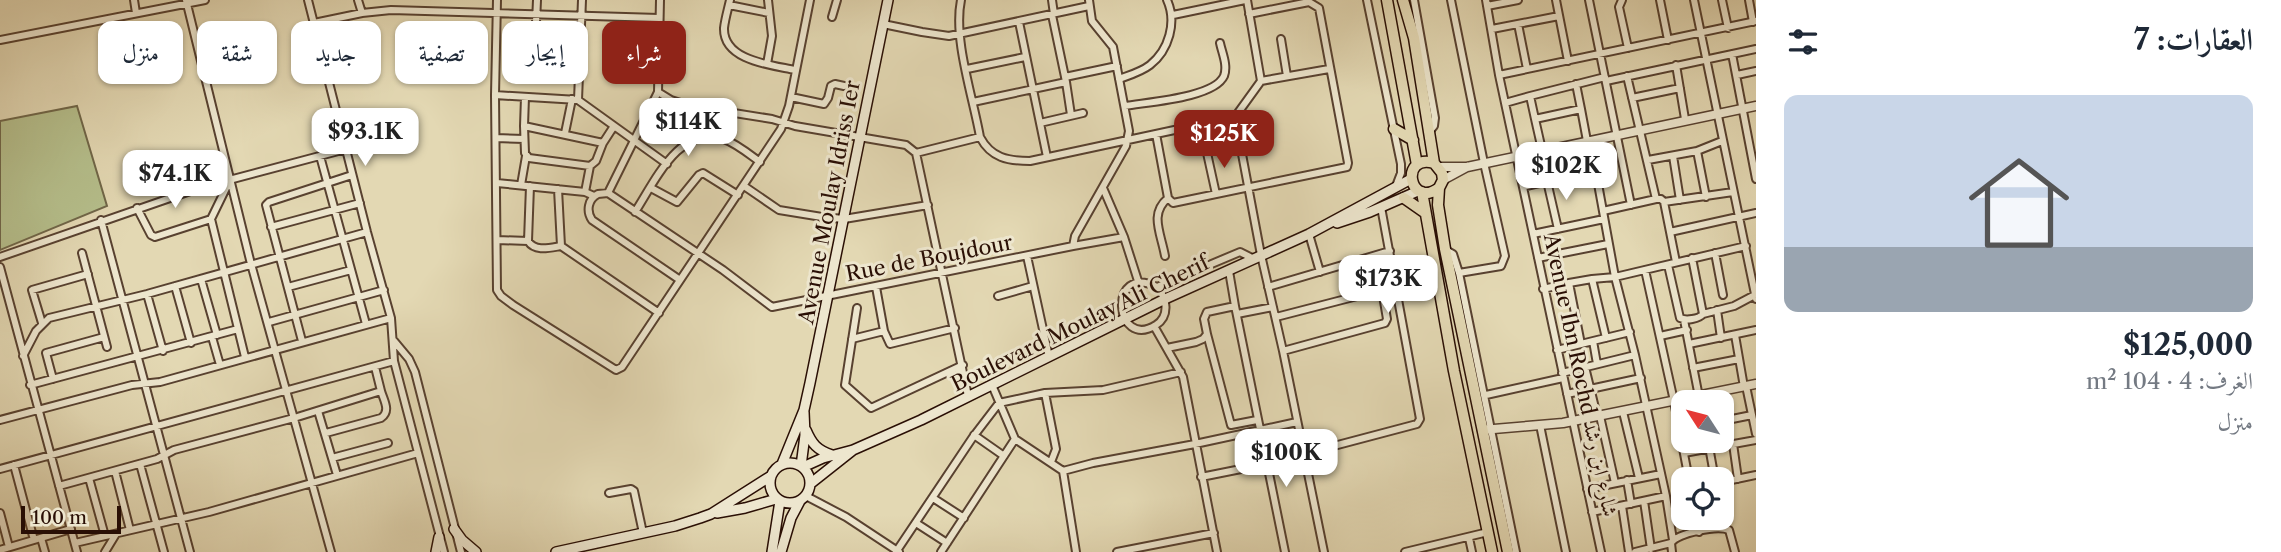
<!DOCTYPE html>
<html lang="ar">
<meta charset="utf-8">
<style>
:root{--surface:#fff;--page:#f2f2f3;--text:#1f2937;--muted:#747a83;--accent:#8f2418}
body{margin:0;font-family:"Libre Caslon Text",Amiri,serif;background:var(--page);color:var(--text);direction:rtl;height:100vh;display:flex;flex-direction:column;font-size:26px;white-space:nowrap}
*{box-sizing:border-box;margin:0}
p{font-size:23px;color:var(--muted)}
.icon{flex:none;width:38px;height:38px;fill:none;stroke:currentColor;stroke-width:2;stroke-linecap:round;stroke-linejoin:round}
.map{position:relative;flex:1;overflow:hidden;direction:ltr}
.details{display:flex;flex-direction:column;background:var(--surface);width:525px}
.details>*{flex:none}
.guide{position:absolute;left:21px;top:21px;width:665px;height:63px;direction:rtl;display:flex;gap:14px}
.needle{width:46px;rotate:306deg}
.buttons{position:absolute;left:1671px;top:390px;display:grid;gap:14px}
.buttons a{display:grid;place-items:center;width:63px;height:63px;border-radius:14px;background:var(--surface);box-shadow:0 2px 5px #0004;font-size:35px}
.scale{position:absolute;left:21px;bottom:18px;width:100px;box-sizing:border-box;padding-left:7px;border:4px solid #2a0f05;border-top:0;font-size:19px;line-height:24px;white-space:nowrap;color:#2a0f05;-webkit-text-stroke:5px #ede6ce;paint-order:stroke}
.price{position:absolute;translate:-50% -60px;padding:0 16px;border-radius:14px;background:#fff;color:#222;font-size:23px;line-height:46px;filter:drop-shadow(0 2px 4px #0008)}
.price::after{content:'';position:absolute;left:50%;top:42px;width:21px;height:16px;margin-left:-10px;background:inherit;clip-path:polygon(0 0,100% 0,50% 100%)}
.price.on{background:var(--accent);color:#fff}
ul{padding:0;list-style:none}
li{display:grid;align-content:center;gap:14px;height:371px;padding:0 28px}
li span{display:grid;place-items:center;height:217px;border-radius:14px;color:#555}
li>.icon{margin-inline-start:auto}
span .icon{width:126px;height:126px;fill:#fffc;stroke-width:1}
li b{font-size:30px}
h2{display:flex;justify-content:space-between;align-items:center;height:84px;padding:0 28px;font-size:30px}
.tag{padding:0 24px;border-radius:14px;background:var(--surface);box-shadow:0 2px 5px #0004;font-size:24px;line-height:63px}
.tag.on{background:var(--accent);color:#fff}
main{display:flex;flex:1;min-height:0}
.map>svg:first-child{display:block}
.green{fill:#b5be8b;stroke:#706648;stroke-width:2}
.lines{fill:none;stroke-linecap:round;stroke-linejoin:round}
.minor-casing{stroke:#584130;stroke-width:10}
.tertiary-casing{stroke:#584130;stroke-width:11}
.secondary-casing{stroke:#2a0f05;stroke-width:12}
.primary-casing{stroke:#2a0f05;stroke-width:13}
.minor{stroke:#ede6ce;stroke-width:6}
.tertiary{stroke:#ede6ce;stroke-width:8}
.secondary{stroke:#ede6ce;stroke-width:9}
.primary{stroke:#e3d8b3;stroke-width:10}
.labels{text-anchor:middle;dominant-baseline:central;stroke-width:6;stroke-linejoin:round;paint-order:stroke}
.street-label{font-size:21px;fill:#2a0f05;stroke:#ede6ce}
</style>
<main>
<section class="details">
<h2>العقارات: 7<svg class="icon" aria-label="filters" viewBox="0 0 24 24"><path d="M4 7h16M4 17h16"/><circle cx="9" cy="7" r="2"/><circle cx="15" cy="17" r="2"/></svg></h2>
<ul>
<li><span style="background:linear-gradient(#c9d6e8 70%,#9aa5b1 0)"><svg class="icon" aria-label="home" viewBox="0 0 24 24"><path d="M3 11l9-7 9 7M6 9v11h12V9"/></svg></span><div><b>$125,000</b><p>الغرف: 4 · 104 m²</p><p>منزل</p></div></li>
</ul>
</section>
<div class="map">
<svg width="1756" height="552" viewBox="0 0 1756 552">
<rect width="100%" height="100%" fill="#e3d8b3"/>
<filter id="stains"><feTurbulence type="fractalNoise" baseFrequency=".00286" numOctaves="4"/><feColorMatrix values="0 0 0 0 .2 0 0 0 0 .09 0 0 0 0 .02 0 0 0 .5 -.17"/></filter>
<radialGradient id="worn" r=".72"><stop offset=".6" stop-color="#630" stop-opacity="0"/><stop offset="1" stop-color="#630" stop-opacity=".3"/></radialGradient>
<path class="green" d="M77,106L107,206L0,250V121Z"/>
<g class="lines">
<g class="minor-casing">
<path id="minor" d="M134,0L136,13
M186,0L251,264L331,552
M308,0L367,232L391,318L394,361L444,552
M358,0L362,13
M497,0L495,95L497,290L501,296L513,305L616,370L622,367L781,129L789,106L810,0
M730,0C728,9 725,19 724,28C723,61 772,65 795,70
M961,0C953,39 973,97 980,137C991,158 1008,161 1030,161L1235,117L1261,81L1329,69
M1052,0L1054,14
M1247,0L1261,81
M1367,0L1401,164V173L1396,186
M1414,0L1435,118L1434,126L1430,131
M1451,0L1484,163L1505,256L1501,266L1459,273
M1486,0L1499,75L1601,552
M1556,0L1568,61
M1589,0L1631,205
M1622,0L1619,7L1628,48
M1660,0L1668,40
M1694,0L1756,299
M1722,0L1728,28
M1749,0L1753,22
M729,5L769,13
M1487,6L1518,0
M1052,15L1065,77
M1173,15L1245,0
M832,17L837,0
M1019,22L1047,157
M314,23L362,13L391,10L659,18
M883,24L922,32L949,36L1089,6
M1518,24L1527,69
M1492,29L1559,16
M1281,39L1287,76
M0,40L205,0
M1732,54L1756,179
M767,64L772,36L768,0
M1676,65L1685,119
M534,67L537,0
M967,69L1025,57
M1499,75L1756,21
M1737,75L1756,71
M1627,76L1656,199
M1119,79C1130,75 1141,72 1150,65C1169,50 1177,22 1167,0
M1606,81L1756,49
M1066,82L1071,115
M1576,84L1581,109
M658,92L671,100L690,106L772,119L795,126L906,145L916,153L968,396
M495,95L578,100L667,164
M1530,96L1605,77
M791,97L824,104L828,98L831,86L835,84L844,86
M1632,98L1680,88
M578,100L582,0
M973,102L1066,82L1065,77L1117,66
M1505,103L1530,96L1535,119L1581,109L1587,141
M1125,106C1147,102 1214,98 1224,76C1228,65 1222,53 1220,43
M1235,117L1261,255L1283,351L1324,552
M1535,119L1542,150
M1040,123L1083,113
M524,126L525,97
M565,133L572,99
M1156,134L1168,198L1173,203L1347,167L1348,163L1319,8L1309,2L1249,14
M496,138L524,139
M1590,140L1615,277L1635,355
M1697,151L1706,197
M916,153L980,137
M1207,153L1216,194
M320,156L366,324
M1673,156L1680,200
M1648,160L1697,151L1722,141
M590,166L529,158L525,153L524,126L603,143
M1547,181L1558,229
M497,183L585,192L594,196
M521,185L526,156
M530,186L528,241C535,252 549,248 561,246
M744,186L779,210L822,217L844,219L928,205
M1523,187L1596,170
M651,188L677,202L699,175L703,173L738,195
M1103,188L1124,237L1139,284
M558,189L561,246L659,313
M585,192L590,166L596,161L603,143L614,126
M608,193L723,270L772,307L1073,246L1124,237
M608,193L658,92L660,0
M608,193L598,194C588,199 586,211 592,220L680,280
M1664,202L1676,262
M137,208L151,235L155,237L211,219L230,180
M1603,211L1656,199H1661L1664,202L1733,192
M635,212C654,183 680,123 724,139C737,144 749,154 760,162
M211,219L245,357
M101,220L190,552
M271,227L360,203
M1670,232L1756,213
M1309,234L1320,272
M1533,234L1604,219
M497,240L528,241
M1073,246L1075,236L1126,146L1129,131L1113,47L1092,21L1089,0
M1446,250L1453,254L1459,273L1516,552
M82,253L107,347
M1715,253L1723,295
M1027,256L1049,357
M1165,256C1161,233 1149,214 1168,198
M0,257L199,188L346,149
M1538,258L1608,244
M1668,265L1680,318C1686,321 1699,319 1703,314L1692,258
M0,267L77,552
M1645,270L1674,401L1689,480
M1229,271L1235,306
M201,279L217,335
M1592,279L1615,277L1746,246
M1569,283L1592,279L1606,338
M175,286L191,343
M288,287L351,270
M876,287L884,331L890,344L955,328
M1157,287C1167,298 1170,316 1156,325C1114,351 1107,262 1157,287L1240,252L1254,259
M1268,287L1390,251
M1543,289L1569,283L1581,344
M147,294L163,351
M998,296L1033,286
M857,308L845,385L871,408L963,365
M1717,310L1721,338
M1237,314L1273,307
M1703,314L1734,306L1755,295
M1276,317L1396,286
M1684,320L1700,402
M269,322L384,290
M42,323L32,290L88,274
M1154,326L1183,377L1217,552
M1207,334L1231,425L1257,420
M1735,335L1744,387
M1660,336L1687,330
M212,337L220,365
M852,339L884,331
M302,341L266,205L269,202L352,175
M394,341L409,359L415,372L461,552
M1593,341L1630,332
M1689,344L1756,330
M1167,348L1196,342L1203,339L1207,334L1204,319L1207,312L1235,306L1285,552
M1557,350L1593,341L1597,364
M1283,351L1385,323L1387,319L1382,290
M23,356L36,331L49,318L147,294L367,232
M1585,367L1597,416
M1693,368L1739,359
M1562,373L1635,355L1666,496L1673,540
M53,379L46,353L104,337
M30,385L238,329
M992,385L1015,439L1063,471L1076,552
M1746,386L1756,434
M1045,393L1056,449L1051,462
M1567,394L1641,378
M1486,395L1563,378
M318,411L337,475
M1623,412L1639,478
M1600,416L1615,483
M0,420L132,385L160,382L391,318
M1722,421L1752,415
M1540,425L1566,552
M326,433L381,418C391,411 384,401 381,391
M974,435L1004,456
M1708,441L1715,480
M1733,444L1738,479
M1684,453L1756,440
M332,458L388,443
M140,464L164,552
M14,465L34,540
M0,469L394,361
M115,471L130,530
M1063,471L1093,463L1195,444L1297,422
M1201,477L1266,464L1417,424L1420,419L1381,207
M89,478L105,536
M1627,480L1631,504
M1722,482L1756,475
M59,486L157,459L174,450L294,418L381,391L375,367
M1587,489L1661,474
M609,493L631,489L634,491L643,533
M806,496L846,517L899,552
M933,498L964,518
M1644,501L1651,549
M1622,506L1629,552
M1592,512L1666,496
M0,513L9,547
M1696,518L1699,532
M916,523L947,543
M41,538L45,552
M1469,538L1472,552
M75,543L209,512L418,453
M0,550L71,529
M105,552L116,534
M896,552L973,437L999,403L1045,393L1103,390L1181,372
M941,552L1015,439
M1117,552L1214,533
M1405,552L1488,532
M1635,552L1671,543
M1672,552L1671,543C1678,533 1717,525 1729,530L1735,552"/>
</g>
<g class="tertiary-casing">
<path id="tertiary" d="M1439,167H1467L1756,106
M1443,180L1467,167
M1482,430L1563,423L1756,384"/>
</g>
<g class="secondary-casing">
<path id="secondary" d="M1337,223L1370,212L1418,191
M806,430C812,444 817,450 832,455
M770 483a20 20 0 1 1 40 0a20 20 0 1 1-40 0Z
M782,464L804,410L810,383L888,0
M801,466L805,435L804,412
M803,467L823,458L853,450L921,420L1165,299L1309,234L1411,179
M810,484L853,450
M717,513L745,508L776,499
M454,529L462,540L476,552
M436,552L439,537
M556,552L675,526L700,518L711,514L771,476
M772,552L780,501
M781,552L791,518L800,501"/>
</g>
<g class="primary-casing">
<path id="primary" d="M1387,0L1417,165
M1403,0L1414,38L1434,163L1442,173L1443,180L1439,188L1438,205L1445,249L1508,552
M1394,129L1413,140
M1434,163C1399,153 1409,210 1439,188
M1422,192L1454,371L1492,552
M1404,198L1424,212"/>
</g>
<use href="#minor" class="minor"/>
<use href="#tertiary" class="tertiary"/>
<use href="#secondary" class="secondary"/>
<use href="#primary" class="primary"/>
</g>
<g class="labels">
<g class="street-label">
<text transform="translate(829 202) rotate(-79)">Avenue Moulay Idriss Ier</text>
<text transform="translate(929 258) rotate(-11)">Rue de Boujdour</text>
<text transform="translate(1080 323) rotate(-26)">Boulevard Moulay Ali Cherif</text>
<text transform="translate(1581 375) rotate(78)">Avenue Ibn Rochd شارع ابن رشد</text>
</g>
</g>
<rect width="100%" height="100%" filter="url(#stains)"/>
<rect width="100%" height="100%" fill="url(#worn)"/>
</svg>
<div class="buttons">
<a><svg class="needle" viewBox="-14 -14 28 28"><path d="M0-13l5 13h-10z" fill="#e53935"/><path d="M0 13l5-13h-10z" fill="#747a83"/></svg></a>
<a><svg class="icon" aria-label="locate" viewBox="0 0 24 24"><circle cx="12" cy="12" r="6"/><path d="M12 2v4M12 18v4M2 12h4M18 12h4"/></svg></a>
</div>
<div class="scale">100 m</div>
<b class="price" style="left:688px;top:158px">$114K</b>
<b class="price" style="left:365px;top:168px">$93.1K</b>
<b class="price on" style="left:1224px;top:170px">$125K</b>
<b class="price" style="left:1566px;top:202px">$102K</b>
<b class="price" style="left:175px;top:210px">$74.1K</b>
<b class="price" style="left:1388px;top:315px">$173K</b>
<b class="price" style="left:1286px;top:489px">$100K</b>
<div class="guide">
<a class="tag on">شراء</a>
<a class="tag">إيجار</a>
<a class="tag">تصفية</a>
<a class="tag">جديد</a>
<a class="tag">شقة</a>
<a class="tag">منزل</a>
</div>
</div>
</main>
